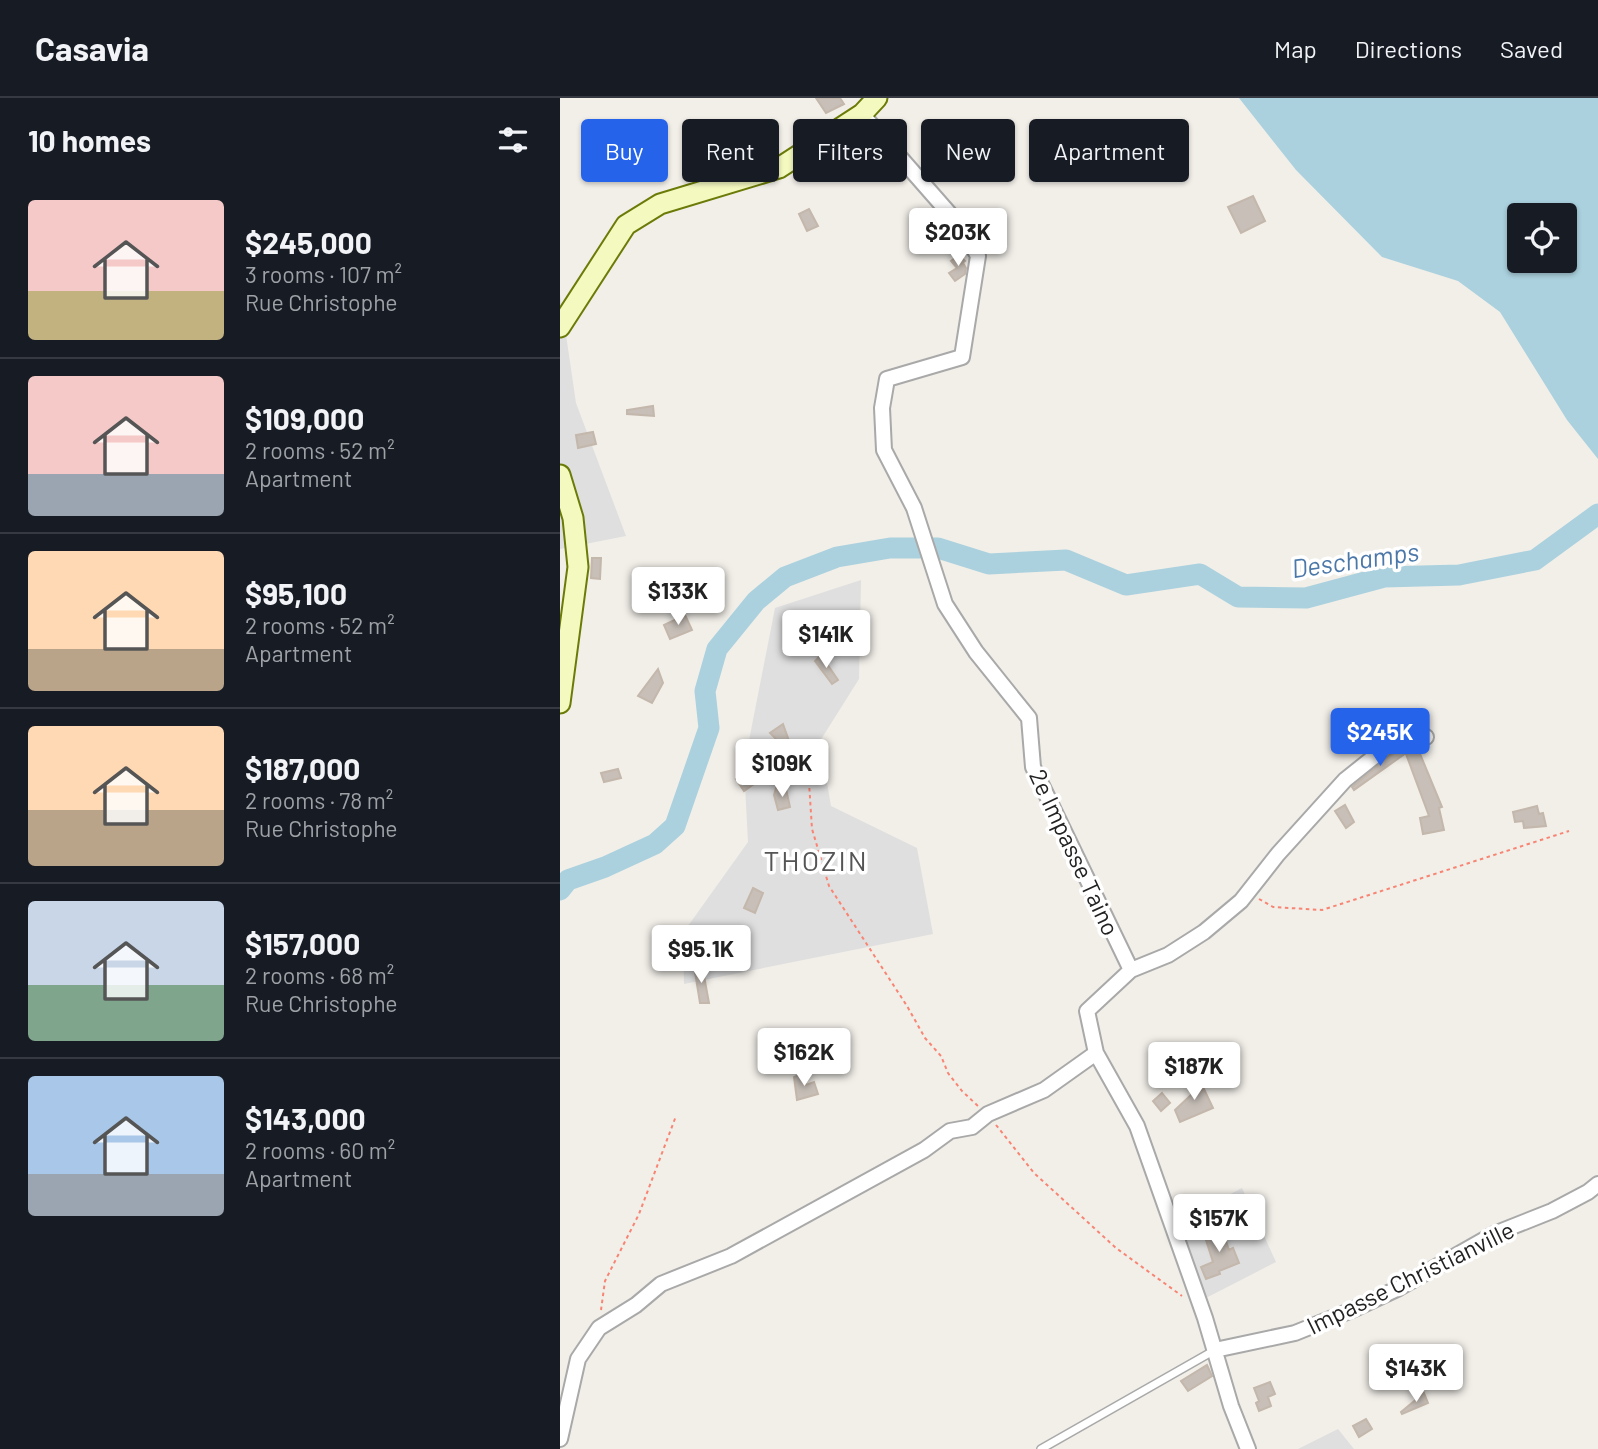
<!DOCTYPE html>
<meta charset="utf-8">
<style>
:root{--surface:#171b24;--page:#242831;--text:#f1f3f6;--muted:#9ea1a6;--line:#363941;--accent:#2563eb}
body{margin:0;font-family:Barlow,sans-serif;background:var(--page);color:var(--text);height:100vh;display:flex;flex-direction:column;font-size:26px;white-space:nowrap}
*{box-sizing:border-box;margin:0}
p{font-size:23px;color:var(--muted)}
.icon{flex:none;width:38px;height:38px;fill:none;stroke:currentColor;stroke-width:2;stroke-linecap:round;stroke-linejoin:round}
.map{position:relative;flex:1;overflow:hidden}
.details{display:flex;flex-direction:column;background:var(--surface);width:560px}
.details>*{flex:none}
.guide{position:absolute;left:21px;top:21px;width:665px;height:63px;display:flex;gap:14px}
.tools{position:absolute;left:947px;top:105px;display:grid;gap:14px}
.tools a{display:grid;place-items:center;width:70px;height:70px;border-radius:7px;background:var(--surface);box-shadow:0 2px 5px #0004;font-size:35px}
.price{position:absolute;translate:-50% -60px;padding:0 16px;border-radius:7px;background:#fff;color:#222;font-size:23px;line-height:46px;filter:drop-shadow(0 2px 4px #0008)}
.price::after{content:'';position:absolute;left:50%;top:42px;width:21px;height:16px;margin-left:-10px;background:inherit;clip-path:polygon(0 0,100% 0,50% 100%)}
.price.active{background:var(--accent);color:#fff}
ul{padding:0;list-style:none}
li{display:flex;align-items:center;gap:21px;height:175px;padding:0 28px}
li+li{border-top:2px solid var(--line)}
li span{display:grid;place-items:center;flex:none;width:196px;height:140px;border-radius:7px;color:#555}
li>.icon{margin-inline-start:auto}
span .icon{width:84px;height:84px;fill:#fffc;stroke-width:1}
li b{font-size:30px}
h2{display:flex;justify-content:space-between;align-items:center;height:84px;padding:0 28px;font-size:30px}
.tag{padding:0 24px;border-radius:7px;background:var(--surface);box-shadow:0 2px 5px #0004;font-size:24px;line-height:63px}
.tag.active{background:var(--accent);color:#fff}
header{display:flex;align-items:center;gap:42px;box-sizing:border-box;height:98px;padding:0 35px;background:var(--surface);border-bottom:2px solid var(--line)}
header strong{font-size:33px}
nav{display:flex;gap:38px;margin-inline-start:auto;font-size:24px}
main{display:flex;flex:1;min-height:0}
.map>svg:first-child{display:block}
.residential{fill:#e0dfdf}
.water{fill:#abd1de;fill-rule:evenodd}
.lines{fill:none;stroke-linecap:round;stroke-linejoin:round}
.river{stroke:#abd1de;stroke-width:21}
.building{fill:#c7bfb8;stroke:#c4b7ab;stroke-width:2}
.lane-casing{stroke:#a9a9a9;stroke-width:10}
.street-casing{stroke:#a9a9a9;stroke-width:18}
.secondary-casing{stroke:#6b7b07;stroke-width:23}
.path{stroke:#f88574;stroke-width:2;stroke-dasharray:3.5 3.5;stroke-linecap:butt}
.lane{stroke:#fff;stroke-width:7}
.street{stroke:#fff;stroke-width:14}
.secondary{stroke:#f4f9c0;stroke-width:19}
.labels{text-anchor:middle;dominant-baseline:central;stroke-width:7;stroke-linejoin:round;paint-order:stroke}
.street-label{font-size:24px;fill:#222;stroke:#fff}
.water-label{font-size:26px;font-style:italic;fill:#4b78a9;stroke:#fff}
.quarter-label{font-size:28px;letter-spacing:2px;fill:#555;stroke:#fff}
</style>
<header>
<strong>Casavia</strong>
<nav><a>Map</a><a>Directions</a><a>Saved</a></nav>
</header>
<main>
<section class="details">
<h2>10 homes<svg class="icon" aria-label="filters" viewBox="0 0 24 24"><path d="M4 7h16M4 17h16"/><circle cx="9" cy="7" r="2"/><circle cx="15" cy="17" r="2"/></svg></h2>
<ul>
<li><span style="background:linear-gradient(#f6c9c9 65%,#c2b280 0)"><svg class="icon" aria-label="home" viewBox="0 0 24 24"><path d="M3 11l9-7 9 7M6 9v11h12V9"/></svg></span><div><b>$245,000</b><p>3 rooms · 107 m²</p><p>Rue Christophe</p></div></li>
<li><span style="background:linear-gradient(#f6c9c9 70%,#9aa5b1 0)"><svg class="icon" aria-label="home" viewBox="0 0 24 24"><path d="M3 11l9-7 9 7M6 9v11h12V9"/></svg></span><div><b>$109,000</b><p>2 rooms · 52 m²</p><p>Apartment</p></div></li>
<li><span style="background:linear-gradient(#ffd9b3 70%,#b9a48a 0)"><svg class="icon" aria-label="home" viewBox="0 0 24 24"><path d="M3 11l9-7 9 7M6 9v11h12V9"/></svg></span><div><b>$95,100</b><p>2 rooms · 52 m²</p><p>Apartment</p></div></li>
<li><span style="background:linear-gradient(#ffd9b3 60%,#b9a48a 0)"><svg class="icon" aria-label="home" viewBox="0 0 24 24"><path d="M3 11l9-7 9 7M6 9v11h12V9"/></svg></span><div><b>$187,000</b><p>2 rooms · 78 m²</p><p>Rue Christophe</p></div></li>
<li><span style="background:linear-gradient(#c9d6e8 60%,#7fa58c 0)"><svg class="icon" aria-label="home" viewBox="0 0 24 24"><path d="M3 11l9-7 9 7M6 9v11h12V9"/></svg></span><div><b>$157,000</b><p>2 rooms · 68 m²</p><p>Rue Christophe</p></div></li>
<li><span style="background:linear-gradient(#a9c7e8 70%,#9aa5b1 0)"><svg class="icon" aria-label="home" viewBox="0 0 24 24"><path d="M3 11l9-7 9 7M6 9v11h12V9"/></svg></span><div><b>$143,000</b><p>2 rooms · 60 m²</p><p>Apartment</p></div></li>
</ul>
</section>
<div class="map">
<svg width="1038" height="1351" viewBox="0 0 1038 1351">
<rect width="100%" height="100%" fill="#f2efe9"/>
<path class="residential" d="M0,196L16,305L66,438L0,451Z
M301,482L299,581L260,643L271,708L357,750L373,836L124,886L123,835L188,744L184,668L215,510Z
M682,1090L716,1164L642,1202L611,1127Z
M778,1331L794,1351H738Z"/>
<path class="water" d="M679,0H1038V361L1007,322L940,214L898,183L822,159L736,72ZM959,117H1004V163H959Z"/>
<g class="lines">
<path class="river" d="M0,792L8,782L45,769L95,746L115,728L149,630L145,593L157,551L196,503L225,479L277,459L330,450H378L429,466L506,462L566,487L640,476L678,499L746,500L824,479L899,477L975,462L1038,416"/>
</g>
<path class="building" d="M256,0H280L284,6L266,15Z
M693,98L705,123L681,135L668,109Z
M249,111L258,128L247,133L239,116Z
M399,157L405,163L400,167L403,165L406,170L405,176L395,183L389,175L397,170L391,163Z
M93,308L94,318L67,316V312Z
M33,334L36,346L18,350L16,337Z
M32,460H41L40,481L31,480Z
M142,474L154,481L148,491L136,484Z
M125,517L132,532L110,541L104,527Z
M261,557L278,582L272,586L255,563Z
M98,571L103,585L92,605L78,598Z
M223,626L229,643L221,646L210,635Z
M843,651L846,655L794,692L792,689L830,658Z
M858,651L882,709L879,710L884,732L863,736L860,720L869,718L846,656Z
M58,671L61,680L44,684L41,675Z
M187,674L194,686L184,693L176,681Z
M216,690L226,691L230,709L218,712L214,697Z
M785,707L794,724L786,730L775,713Z
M977,708L979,716L983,715L986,728L964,730L963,723L955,724L953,714Z
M193,790L203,795L195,815L184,810Z
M158,848H181L180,862L158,860Z
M142,867L149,905H140L134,868Z
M241,976L246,987L254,984L258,996L237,1002L234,979Z
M634,979L642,992L644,991L653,1010L620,1024L615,1012L632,996L625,984Z
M602,995L610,1005L601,1013L593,1003Z
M662,1131L669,1152L673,1150L679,1165L659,1173L660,1176L646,1181L641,1169L653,1164L644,1136Z
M647,1267L652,1278L628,1293L621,1283Z
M710,1284L715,1296L708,1299L711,1308L699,1313L696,1305L699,1303L694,1290Z
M864,1295L868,1305L842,1316L841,1314Z
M806,1321L812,1331L799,1339L793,1328Z"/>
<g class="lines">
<g class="lane-casing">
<path id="lane" d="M481,1351L655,1252"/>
</g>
<g class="street-casing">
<path id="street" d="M302,16L403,131L418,158L402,259L327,281L322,310L324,352L354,410L385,506L416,554L469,620L473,669L571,872
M655,1252L735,1235L792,1212L839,1190L934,1136L992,1113L1028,1094L1038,1086
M0,1341L18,1261L39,1230L76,1207L101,1186L171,1158L364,1052L390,1033L412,1029L428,1016L484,992L536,955
M688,1351L671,1308L645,1220L577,1028L536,955L527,913L571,872L608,857L644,834L681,803L718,756L785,682L825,650L847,638L866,639"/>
</g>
<g class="secondary-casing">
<path id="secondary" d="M0,229L66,127L100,106L219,70L302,16L317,0
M0,377L13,420L18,469L0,605"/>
</g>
<path class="path" d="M248,669L252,731L269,788L347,908L365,940L381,958L388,975L402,993L418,1008
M699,801L713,809L762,812L1009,733
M436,1027L474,1075L556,1150L622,1198
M41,1212L45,1183L79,1116L116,1018"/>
<use href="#lane" class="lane"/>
<use href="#street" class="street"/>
<use href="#secondary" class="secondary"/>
</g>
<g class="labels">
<g class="street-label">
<text transform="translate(515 754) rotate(65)">2e Impasse Taino</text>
<text transform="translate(850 1179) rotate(-26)">Impasse Christianville</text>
</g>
<g class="water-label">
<text transform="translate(795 461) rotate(-8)">Deschamps</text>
</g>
<g class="quarter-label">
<text x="256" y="762">THOZIN</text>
</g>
</g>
</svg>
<div class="tools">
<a><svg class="icon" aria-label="locate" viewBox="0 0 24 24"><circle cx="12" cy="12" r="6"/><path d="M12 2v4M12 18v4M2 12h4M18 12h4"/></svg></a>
</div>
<b class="price" style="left:398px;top:170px">$203K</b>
<b class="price" style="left:118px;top:529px">$133K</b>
<b class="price" style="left:266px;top:572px">$141K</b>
<b class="price active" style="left:820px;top:670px">$245K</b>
<b class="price" style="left:222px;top:701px">$109K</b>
<b class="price" style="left:141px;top:887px">$95.1K</b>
<b class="price" style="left:244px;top:990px">$162K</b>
<b class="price" style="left:634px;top:1004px">$187K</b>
<b class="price" style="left:659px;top:1156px">$157K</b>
<b class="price" style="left:856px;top:1306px">$143K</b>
<div class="guide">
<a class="tag active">Buy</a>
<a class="tag">Rent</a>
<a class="tag">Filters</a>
<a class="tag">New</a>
<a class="tag">Apartment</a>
</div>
</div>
</main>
